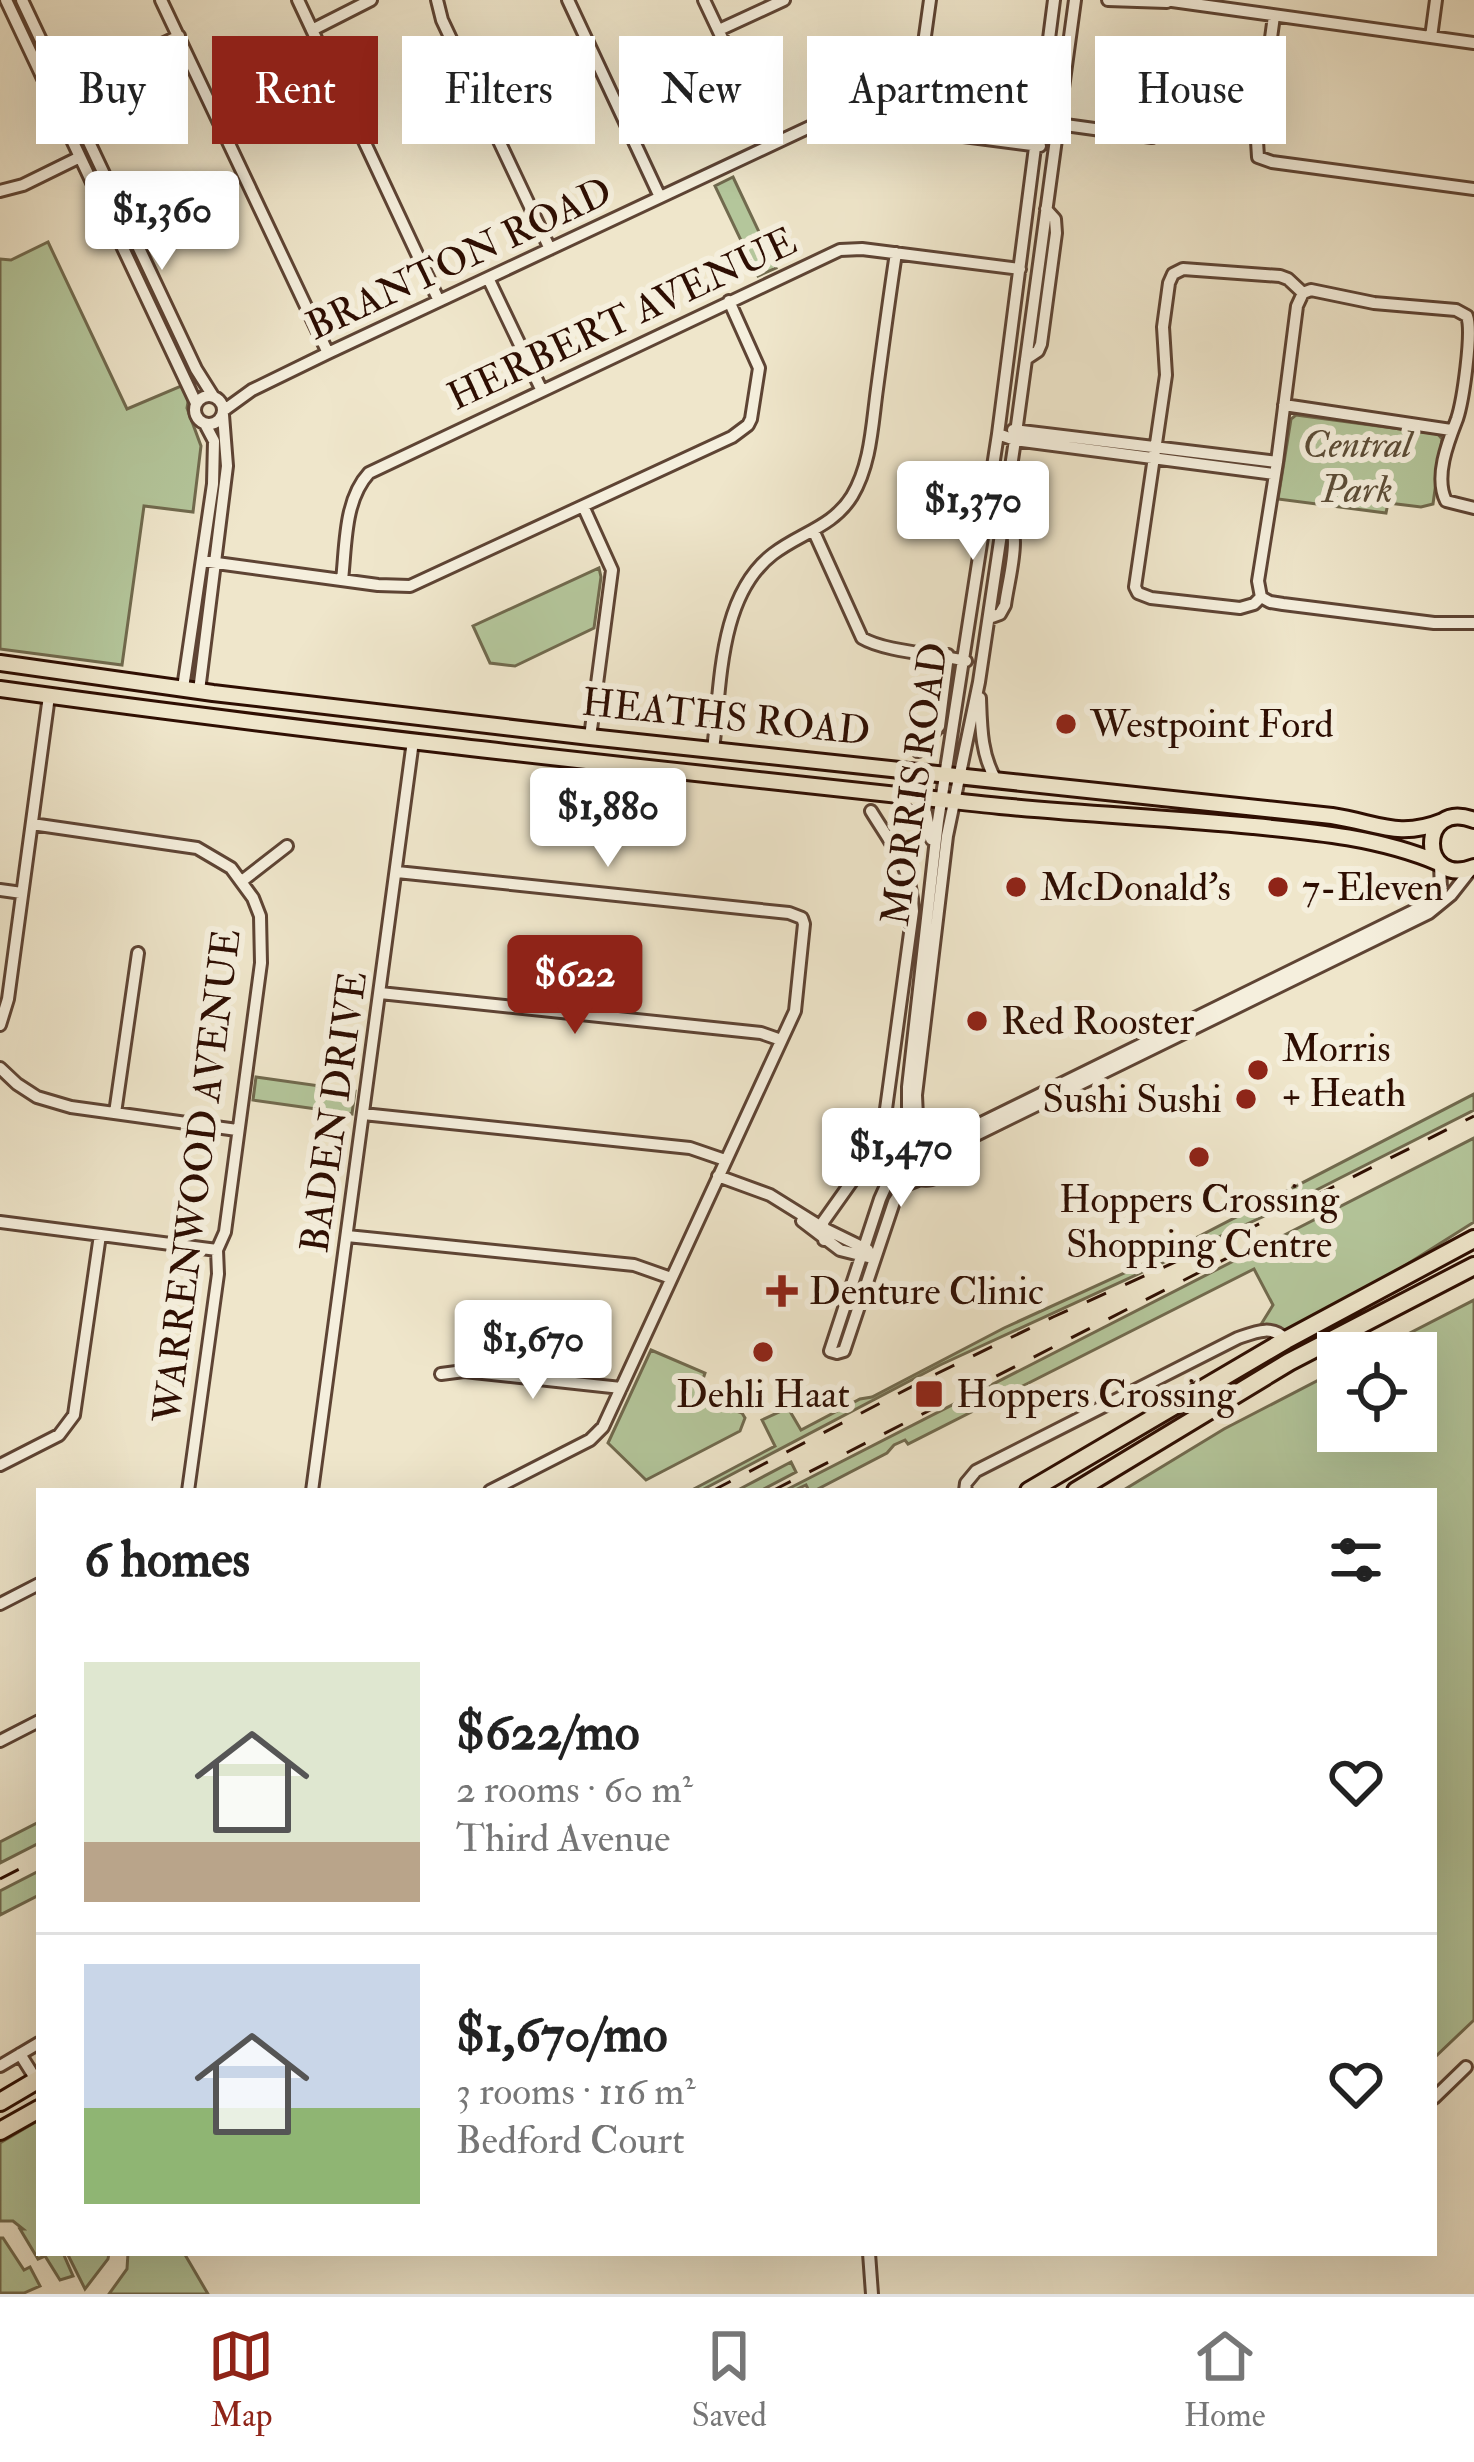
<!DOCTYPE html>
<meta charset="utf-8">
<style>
:root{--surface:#fff;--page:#f2f2f2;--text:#222;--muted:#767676;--line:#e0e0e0;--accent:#8f2418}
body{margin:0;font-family:"IM FELL Double Pica",serif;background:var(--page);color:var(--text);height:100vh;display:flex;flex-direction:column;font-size:45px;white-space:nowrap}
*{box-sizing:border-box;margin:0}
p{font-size:39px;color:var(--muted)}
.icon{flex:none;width:66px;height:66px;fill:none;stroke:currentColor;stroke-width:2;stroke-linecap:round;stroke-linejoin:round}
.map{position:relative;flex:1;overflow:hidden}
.panel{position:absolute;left:36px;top:1488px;width:1401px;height:768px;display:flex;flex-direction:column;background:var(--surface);border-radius:0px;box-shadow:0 12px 48px #0002}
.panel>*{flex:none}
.guide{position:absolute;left:36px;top:36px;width:1404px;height:108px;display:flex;gap:24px}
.fabs{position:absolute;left:1317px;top:1332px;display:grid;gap:24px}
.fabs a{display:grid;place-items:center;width:120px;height:120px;border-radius:0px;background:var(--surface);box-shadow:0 12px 48px #0002;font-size:60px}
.price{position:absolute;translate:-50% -102px;padding:0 27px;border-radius:12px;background:#fff;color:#222;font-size:39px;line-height:78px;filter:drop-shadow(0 3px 6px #0008)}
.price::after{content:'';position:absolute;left:50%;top:72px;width:36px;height:27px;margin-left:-18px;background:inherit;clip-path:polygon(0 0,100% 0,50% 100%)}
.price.current{background:var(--accent);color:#fff}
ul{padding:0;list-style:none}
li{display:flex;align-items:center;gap:36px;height:300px;padding:0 48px}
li+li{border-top:3px solid var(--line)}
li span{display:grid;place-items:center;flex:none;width:336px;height:240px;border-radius:0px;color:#555}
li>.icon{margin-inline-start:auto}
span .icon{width:144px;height:144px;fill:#fffc;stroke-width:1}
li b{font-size:51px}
h2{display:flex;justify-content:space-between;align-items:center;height:144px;padding:0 48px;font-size:51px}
.chip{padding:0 42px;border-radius:0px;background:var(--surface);box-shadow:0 12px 48px #0002;font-size:42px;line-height:108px}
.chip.current{background:var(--accent);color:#fff}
.menu{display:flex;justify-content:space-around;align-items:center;height:168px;border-top:3px solid var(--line);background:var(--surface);font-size:33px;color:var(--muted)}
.menu a{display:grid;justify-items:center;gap:6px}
.menu .current{color:var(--accent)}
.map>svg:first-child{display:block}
.green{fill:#b4c69b;stroke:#716a4e;stroke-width:3}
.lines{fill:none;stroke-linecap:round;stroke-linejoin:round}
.minor-casing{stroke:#5e4434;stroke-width:16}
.major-casing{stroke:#2e0e02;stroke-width:20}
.highway-casing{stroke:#2e0e02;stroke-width:22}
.minor{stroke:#f5efdd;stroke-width:10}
.major{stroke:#efe6cb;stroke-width:14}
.highway{stroke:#efe6cb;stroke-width:16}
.rail{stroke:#2e0e02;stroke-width:3;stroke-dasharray:21 21;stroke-linecap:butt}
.poi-dot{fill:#8f2418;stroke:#f5efdd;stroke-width:4.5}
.labels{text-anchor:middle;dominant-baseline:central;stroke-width:12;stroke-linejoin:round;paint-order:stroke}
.street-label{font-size:39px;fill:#2e0e02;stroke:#f5efdd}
.park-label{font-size:39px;font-style:italic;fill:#5d4e38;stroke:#f5efdd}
.poi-label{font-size:39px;fill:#2e0e02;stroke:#f5efdd;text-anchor:start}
</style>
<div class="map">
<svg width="1474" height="2294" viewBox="0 0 1474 2294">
<rect width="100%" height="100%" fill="#efe6cb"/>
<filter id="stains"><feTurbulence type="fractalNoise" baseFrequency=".00167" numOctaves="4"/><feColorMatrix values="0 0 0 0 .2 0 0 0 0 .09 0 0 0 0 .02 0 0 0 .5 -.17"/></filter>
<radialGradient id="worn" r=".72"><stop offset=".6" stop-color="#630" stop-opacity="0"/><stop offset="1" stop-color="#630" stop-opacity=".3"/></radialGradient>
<path class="green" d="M733,177L776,268L758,276L715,186Z
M48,242L127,409L181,386L189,396L187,408L201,446L193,512L144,506L122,665L0,649V259L11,260Z
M1296,415L1438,434L1442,439L1433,504L1421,507L1388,503L1386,513L1278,499L1291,419Z
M599,568L601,577L594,628L515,666L490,663L473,626Z
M256,1077L355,1091L352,1114L253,1100Z
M1474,1094V1110L1271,1213L940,1365L700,1491H690L775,1446L762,1420L788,1408L801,1430L860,1399L872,1397L1004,1328L1157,1258Z
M1474,1138V1222L1344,1304L1293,1331L1260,1326L1273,1305L1254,1269L908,1444L905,1440L894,1445L887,1453L814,1491H809L806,1485L793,1491H784Z
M1474,1300V2020L1434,2058V1491H1122L1224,1429L1338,1370V1431H1416V1353H1371Z
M651,1350L705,1373L697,1397L742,1413L745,1418L740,1431L646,1480L608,1443Z
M791,1462L796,1472L760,1491H736Z
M39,1822V1843L0,1863V1842Z
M39,1871V1895L0,1915V1891Z
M39,2120V2253H63L73,2276L60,2280L45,2256L38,2259L20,2229H23L13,2221H0V2143Z
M0,2238H3L24,2270L30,2267L40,2286L24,2293H0Z
M67,2253H109L108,2259L85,2289Z
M128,2253H184L208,2294H109L127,2269Z"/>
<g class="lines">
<g class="minor-casing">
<path id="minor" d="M6,0L196,403
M22,0L196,369L213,396
M161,0L328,353
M298,0L439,301
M437,0L442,20L550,249
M568,0L660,197
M704,0L772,144
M1108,0L1167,2
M1165,0L1474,43
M1274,16L1257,141L1258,157L1272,162L1474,189
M312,30L371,0
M719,30L784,0
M1431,37L1436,0
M66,90L179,36
M1058,124L1152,137
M912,129L930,0
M0,191L23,185L80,157
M488,278L542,391
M1026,359L1038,351L1041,344L1056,233L1055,219L1046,209
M195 410a14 14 0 1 1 28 0a14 14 0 1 1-28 0Z
M1284,405L1451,430
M223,411L252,390L328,353L814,125L856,122L1040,146
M1013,430L1277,462
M998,434L1015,440L1274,474
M583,506L612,570L590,737
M1474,508L1446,501C1434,477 1448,442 1457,419C1463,401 1473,332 1467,316L1456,310L1374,303L1311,290L1303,293L1297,306L1277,462L1258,581L1261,597L1270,602L1283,604L1434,623H1474
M814,532L862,638C885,652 938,654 966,661
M202,561L378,585L410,586L732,437L748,425L751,419L759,368L729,301
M342,580C346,545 344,500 369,473L840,250L862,249L1020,269
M1261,597L1254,604L1240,608L1151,598L1138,593L1135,587L1166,375L1163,327L1169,283L1173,274L1183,269L1280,276L1288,279L1303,293
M989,618L1000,614L1005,605C1009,575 1023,534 1005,508
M183,688L213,484L214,441L205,424
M199,691L227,466L223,415
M980,698C981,726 981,755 996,780
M713,750C721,686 718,596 773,554C800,533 833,527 852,496C871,464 872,425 877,389C883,344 889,299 896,253
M918,751L939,726L948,655
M913,797L926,813L931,839
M32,824L197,848L231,868L253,898L260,916L261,963L225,1232L217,1250L218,1274L188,1491
M397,872L789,913L802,918L804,924L795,1011L603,1427L590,1440L490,1491
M242,881L287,846
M0,890L22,893
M380,993L761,1033L781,1040
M0,1025L8,999L49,696
M0,1068L17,1084L37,1097L71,1107L237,1130
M115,1113L138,953
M363,1114L690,1148L725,1160
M928,1141L917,1117L916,1095L947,836L979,682L1015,440L1075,0
M931,1141L961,1133L1425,905L1441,890L1440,864
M912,1145L893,1170L880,1199L830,1351L837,1353L844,1351L894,1202L905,1185L918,1180
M908,1149V1087L938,821L998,434L1054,0
M905,1154L904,1162L911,1176C942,1191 960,1158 929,1141
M945,1164L957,1148L972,1137L1429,913L1451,895L1473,867
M718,1176L770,1195L823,1228L868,1250
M802,1221L840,1250L868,1257
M0,1222L217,1250
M347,1236L634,1265L671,1278
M824,1240L823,1222L879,1143L883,1131L913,911C911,866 893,847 871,811
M441,1374L464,1371L621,1388
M0,1465L59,1435L74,1415L100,1235
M312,1491L413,741
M965,1491L966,1483L976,1471L1238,1338C1255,1332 1273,1324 1286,1340
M0,1604L39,1584
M0,1741L39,1721
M20,2054L37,2081
M0,2066L39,2043
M1434,2098L1466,2067
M869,2253L872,2294"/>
</g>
<g class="major-casing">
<path id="major" d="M0,663L213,693L590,737L1332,816C1378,823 1398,839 1443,821
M0,689C332,735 666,770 1000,806C1084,814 1169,818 1253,826C1316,832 1380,838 1439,863
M1474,820C1418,798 1418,889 1474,867"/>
</g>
<g class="highway-casing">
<path id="highway" d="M1029,1491L1286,1340L1474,1239
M1076,1491L1289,1362L1474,1266
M0,2102L39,2079
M0,2131L39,2109"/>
</g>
<use href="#minor" class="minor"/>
<use href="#major" class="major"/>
<use href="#highway" class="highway"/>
<path class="rail" d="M712,1491L936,1374L1053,1317L1253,1227L1474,1116
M772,1491L1239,1252
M0,1879L39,1859"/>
</g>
<g class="poi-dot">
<circle cx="1066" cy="724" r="12"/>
<circle cx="1016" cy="887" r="12"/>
<circle cx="1278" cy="887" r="12"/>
<circle cx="977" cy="1021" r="12"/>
<circle cx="1258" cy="1070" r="12"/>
<circle cx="1246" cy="1099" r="12"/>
<circle cx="1199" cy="1157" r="12"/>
<path d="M776 1273h12v12h12v12h-12v12h-12v-12h-12v-12h12z"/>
<circle cx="763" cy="1352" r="12"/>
<rect x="914" y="1379" width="30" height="30" rx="6"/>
</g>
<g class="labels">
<g class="street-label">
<text transform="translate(459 259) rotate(-25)">BRANTON ROAD</text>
<text transform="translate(622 319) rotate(-25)">HERBERT AVENUE</text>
<text transform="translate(726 717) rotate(6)">HEATHS ROAD</text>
<text transform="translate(915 784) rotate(-82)">MORRIS ROAD</text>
<text transform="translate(334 1112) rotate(-82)">BADEN DRIVE</text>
<text transform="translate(197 1176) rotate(-83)">WARRENWOOD AVENUE</text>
</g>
<g class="park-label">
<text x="1357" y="444">Central<tspan x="1357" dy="45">Park</tspan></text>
</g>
<g class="poi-label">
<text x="1090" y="724">Westpoint Ford</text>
<text x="1040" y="887">McDonald's</text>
<text x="1302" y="887">7-Eleven</text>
<text x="1001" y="1021">Red Rooster</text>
<text x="1282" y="1048">Morris<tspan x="1282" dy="45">+ Heath</tspan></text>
<text x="1222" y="1099" text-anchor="end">Sushi Sushi</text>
<text x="1199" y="1199" text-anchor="middle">Hoppers Crossing<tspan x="1199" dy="45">Shopping Centre</tspan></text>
<text x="809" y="1291">Denture Clinic</text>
<text x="763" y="1394" text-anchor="middle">Dehli Haat</text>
<text x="956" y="1394">Hoppers Crossing</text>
</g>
</g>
<rect width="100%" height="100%" filter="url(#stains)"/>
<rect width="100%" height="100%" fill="url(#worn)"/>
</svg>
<div class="fabs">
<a><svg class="icon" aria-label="locate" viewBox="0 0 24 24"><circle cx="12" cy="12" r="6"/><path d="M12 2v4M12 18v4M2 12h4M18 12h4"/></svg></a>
</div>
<b class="price" style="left:162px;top:273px">$1,360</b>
<b class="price" style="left:973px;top:563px">$1,370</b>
<b class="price" style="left:608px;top:870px">$1,880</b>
<b class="price current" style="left:575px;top:1037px">$622</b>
<b class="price" style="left:901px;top:1210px">$1,470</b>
<b class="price" style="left:533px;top:1402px">$1,670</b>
<div class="guide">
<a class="chip">Buy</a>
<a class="chip current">Rent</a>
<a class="chip">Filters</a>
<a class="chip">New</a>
<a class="chip">Apartment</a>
<a class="chip">House</a>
</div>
<section class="panel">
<h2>6 homes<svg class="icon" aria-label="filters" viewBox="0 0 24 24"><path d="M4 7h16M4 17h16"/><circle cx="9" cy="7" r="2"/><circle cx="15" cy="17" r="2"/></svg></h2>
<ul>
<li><span style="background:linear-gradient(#dfe7d0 75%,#b9a48a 0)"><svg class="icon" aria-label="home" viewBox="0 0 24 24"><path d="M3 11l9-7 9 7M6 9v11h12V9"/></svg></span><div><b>$622/mo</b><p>2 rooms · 60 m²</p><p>Third Avenue</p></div><svg class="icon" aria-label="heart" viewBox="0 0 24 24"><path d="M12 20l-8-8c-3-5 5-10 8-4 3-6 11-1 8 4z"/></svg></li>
<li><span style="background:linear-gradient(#c9d6e8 60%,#8fb573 0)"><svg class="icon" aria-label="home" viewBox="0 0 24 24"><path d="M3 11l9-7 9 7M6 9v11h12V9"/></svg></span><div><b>$1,670/mo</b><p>3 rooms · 116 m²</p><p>Bedford Court</p></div><svg class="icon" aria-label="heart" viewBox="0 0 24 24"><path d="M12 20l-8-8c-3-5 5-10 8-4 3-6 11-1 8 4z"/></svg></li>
</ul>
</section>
</div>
<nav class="menu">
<a class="current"><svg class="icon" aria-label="map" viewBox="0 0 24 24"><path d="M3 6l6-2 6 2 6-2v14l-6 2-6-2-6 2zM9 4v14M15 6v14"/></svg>Map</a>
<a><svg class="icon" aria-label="saved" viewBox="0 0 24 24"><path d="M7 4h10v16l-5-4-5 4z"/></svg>Saved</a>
<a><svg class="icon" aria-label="home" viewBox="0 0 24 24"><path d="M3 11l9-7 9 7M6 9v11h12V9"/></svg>Home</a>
</nav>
